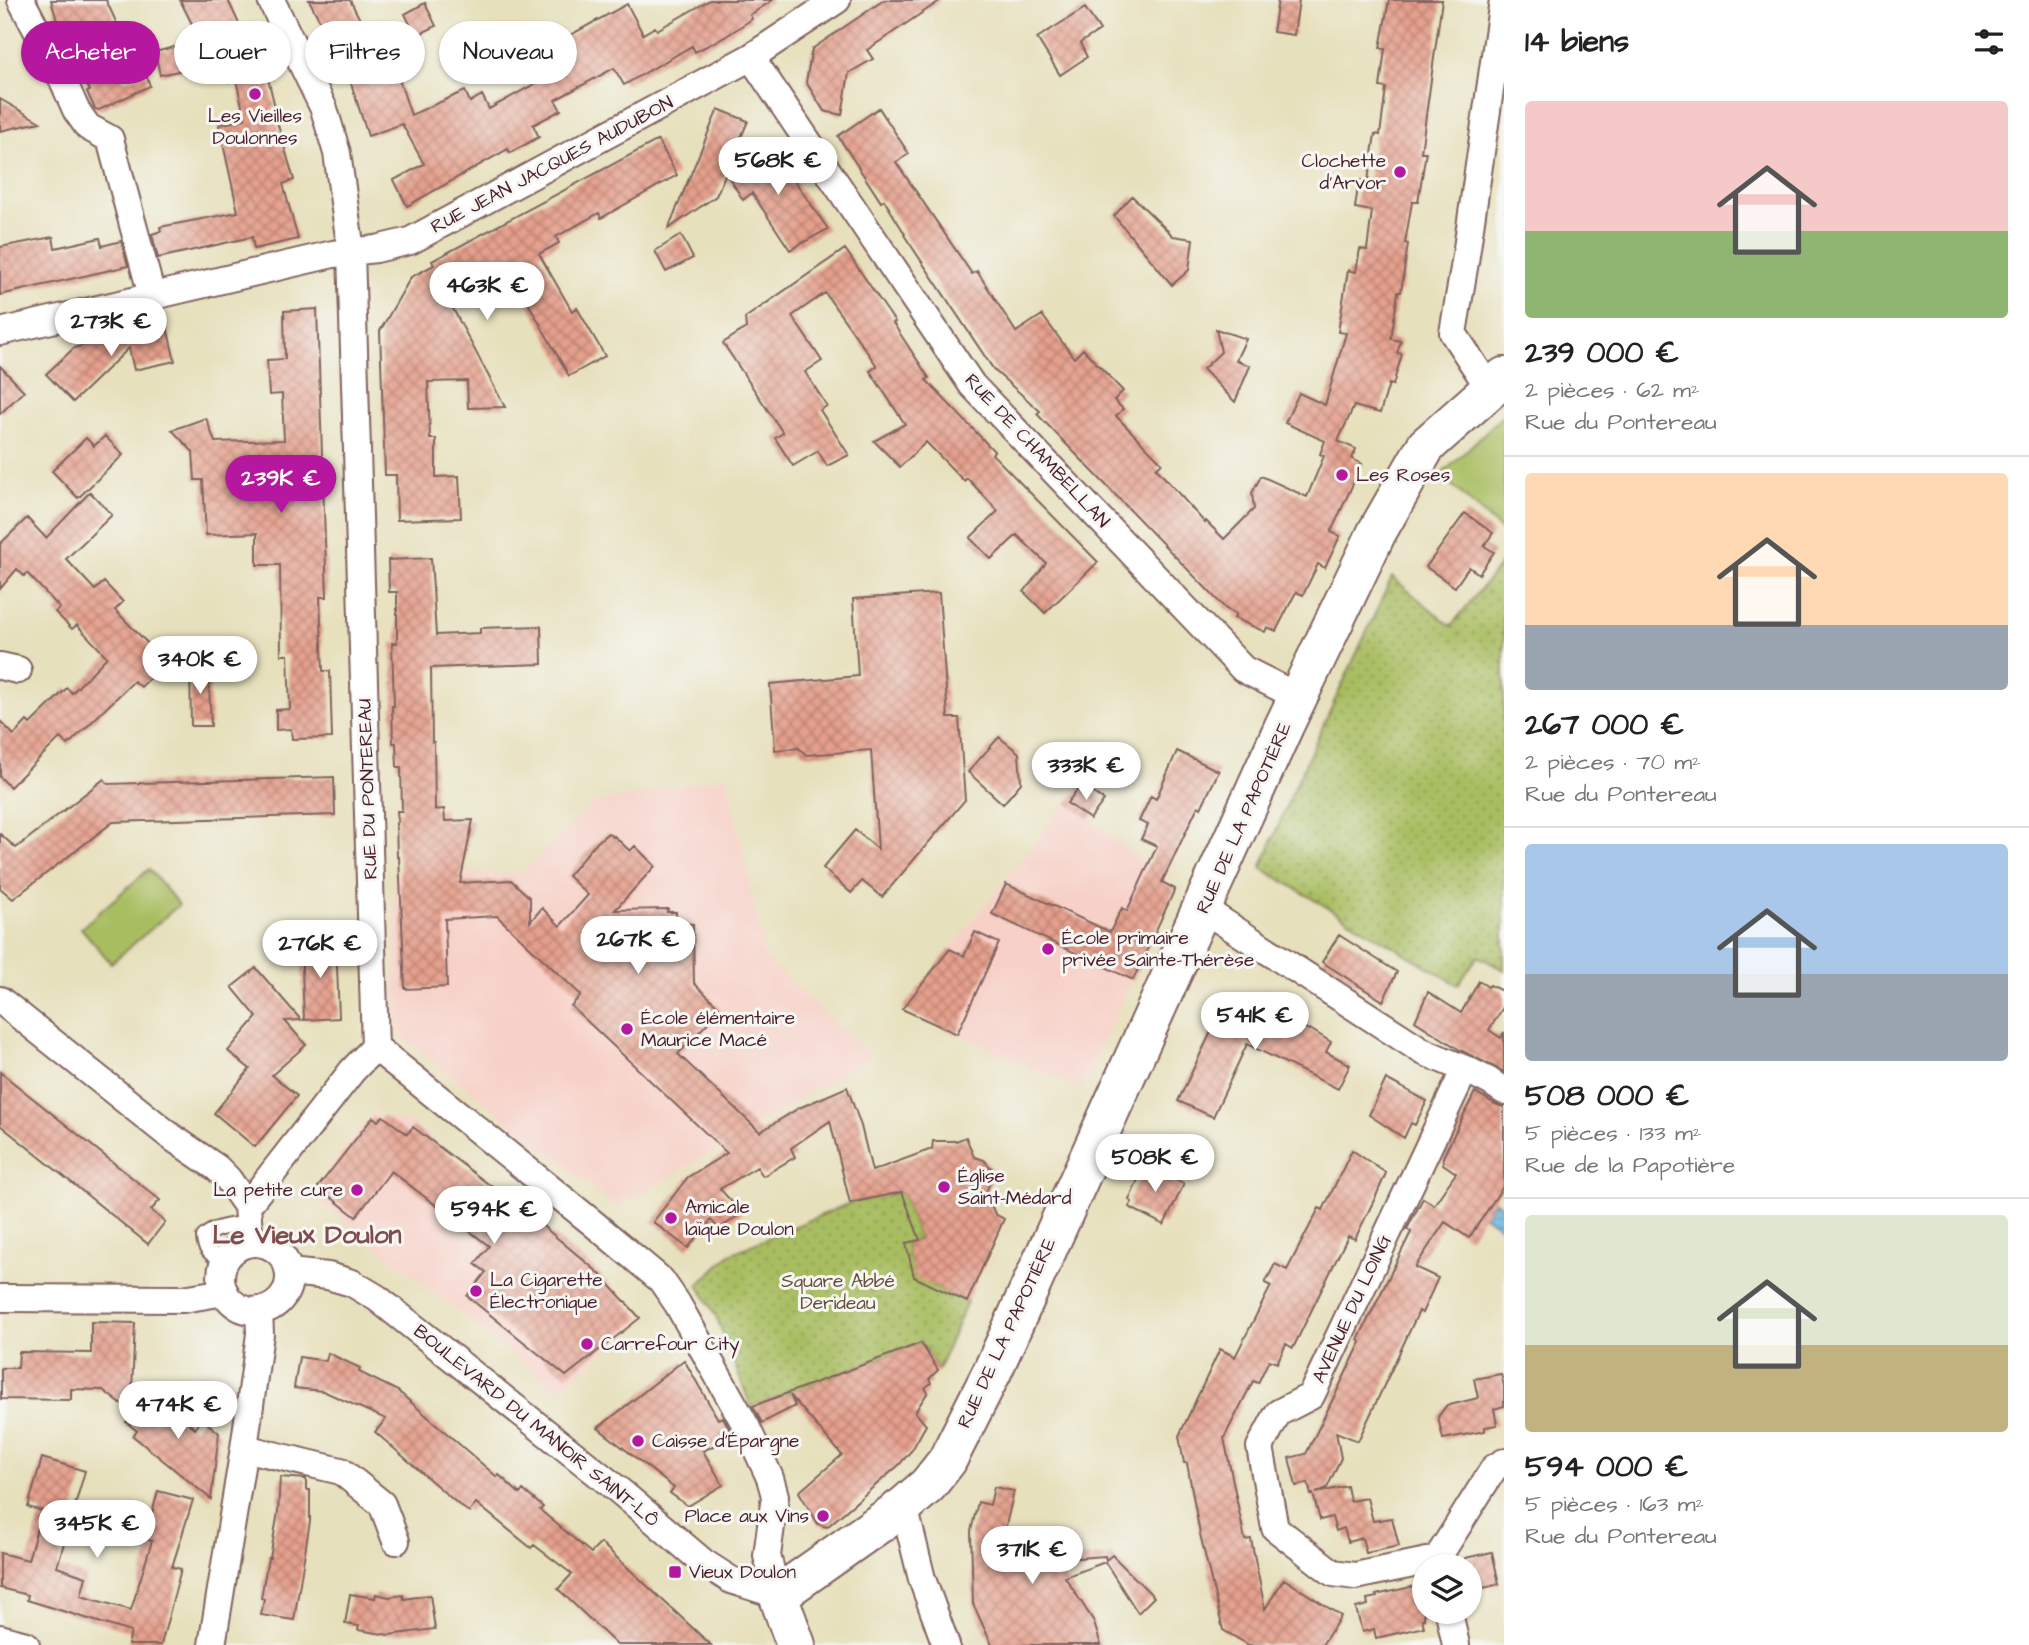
<!DOCTYPE html>
<html lang="fr">
<meta charset="utf-8">
<style>
:root{--surface:#fff;--page:#f6f6f6;--text:#222;--muted:#767676;--line:#e0e0e0;--accent:#b5179e}
body{margin:0;font-family:"Architects Daughter",sans-serif;background:var(--page);color:var(--text);height:100vh;display:flex;flex-direction:column;font-size:26px;white-space:nowrap}
*{box-sizing:border-box;margin:0}
p{font-size:23px;color:var(--muted)}
.icon{flex:none;width:38px;height:38px;fill:none;stroke:currentColor;stroke-width:2;stroke-linecap:round;stroke-linejoin:round}
.map{position:relative;flex:1;overflow:hidden}
.drawer{display:flex;flex-direction:column;background:var(--surface);width:525px}
.drawer>*{flex:none}
.top-card{position:absolute;left:21px;top:21px;width:665px;height:63px;display:flex;gap:14px}
.fabs{position:absolute;left:1412px;top:1554px;display:grid;gap:14px}
.fabs a{display:grid;place-items:center;width:70px;height:70px;border-radius:50%;background:var(--surface);box-shadow:0 2px 5px #0004;font-size:35px}
.price{position:absolute;translate:-50% -60px;padding:0 16px;border-radius:24px;background:#fff;color:#222;font-size:23px;line-height:46px;filter:drop-shadow(0 2px 4px #0008)}
.price::after{content:'';position:absolute;left:50%;top:42px;width:21px;height:16px;margin-left:-10px;background:inherit;clip-path:polygon(0 0,100% 0,50% 100%)}
.price.selected{background:var(--accent);color:#fff}
ul{padding:0;list-style:none}
li{display:grid;align-content:center;gap:14px;height:371px;padding:0 21px}
li+li{border-top:2px solid var(--line)}
li span{display:grid;place-items:center;height:217px;border-radius:7px;color:#555}
li>.icon{margin-inline-start:auto}
span .icon{width:126px;height:126px;fill:#fffc;stroke-width:1}
li b{font-size:30px}
h2{display:flex;justify-content:space-between;align-items:center;height:84px;padding:0 21px;font-size:30px}
.chip{padding:0 24px;border-radius:32px;background:var(--surface);box-shadow:0 2px 5px #0004;font-size:24px;line-height:63px}
.chip.selected{background:var(--accent);color:#fff}
main{display:flex;flex:1;min-height:0}
.map>svg:first-child{display:block}
.built{fill:#f7d1c8}
.grass{fill:url(#grass-dots);stroke:#796e46;stroke-width:2}
.garden{fill:#a8bd61;stroke:#796e46;stroke-width:2}
.water{fill:url(#water-rules);stroke:#556984;stroke-width:2}
.building{fill:url(#building-cross-hatch)}
.lines{fill:none;stroke-linecap:round;stroke-linejoin:round}
.lane-casing{stroke:#81635e;stroke-width:18}
.street-casing{stroke:#81635e;stroke-width:30}
.secondary-casing{stroke:#81635e;stroke-width:42}
.lane{stroke:#fff;stroke-width:14}
.street{stroke:#fff;stroke-width:26}
.secondary{stroke:#fff;stroke-width:38}
.poi-dot{fill:#b5179e;stroke:#f6f6f2;stroke-width:2.5}
.labels{text-anchor:middle;dominant-baseline:central;stroke-width:6;stroke-linejoin:round;paint-order:stroke}
.poi-label{font-size:19px;fill:#4a1f2b;stroke:#f6f6f2;text-anchor:start}
.street-label{font-size:19px;fill:#4a1f2b;stroke:#f6f6f2}
.park-label{font-size:19px;fill:#664e3b;stroke:#f6f6f2}
.district-label{font-size:26px;font-weight:bold;fill:#804c4d;stroke:#f6f6f2}
</style>
<main>
<div class="map">
<svg width="1504" height="1645" viewBox="0 0 1504 1645">
<defs>
<pattern id="grass-dots" width="8" height="8" patternUnits="userSpaceOnUse" patternTransform="scale(1.75)"><rect width="8" height="8" fill="#a8bd61"/><path d="M2 2h.1M6 6h.1" fill="none" stroke="#8b9950" stroke-width="1.8" stroke-linecap="round"/></pattern>
<pattern id="water-rules" width="6" height="5" patternUnits="userSpaceOnUse" patternTransform="scale(1.75)"><rect width="6" height="5" fill="#60b3dc"/><path d="M0 2.5h6" fill="none" stroke="#5191b3"/></pattern>
<pattern id="building-cross-hatch" width="8" height="8" patternUnits="userSpaceOnUse" patternTransform="scale(1.75)"><rect width="8" height="8" fill="#e5a08d"/><path d="M0 0l8 8M0 8l8-8" fill="none" stroke="#bc8273"/></pattern>
</defs>
<rect width="100%" height="100%" fill="#f6f6f2"/>
<filter id="ink" filterUnits="userSpaceOnUse"><feTurbulence type="fractalNoise" baseFrequency=".0143" numOctaves="2"/><feDisplacementMap in="SourceGraphic" scale="14" xChannelSelector="R" yChannelSelector="G"/><feConvolveMatrix kernelMatrix="1 2 1 2 8 2 1 2 1" color-interpolation-filters="sRGB"/></filter>
<filter id="wash" filterUnits="userSpaceOnUse"><feTurbulence type="fractalNoise" baseFrequency=".00686" numOctaves="4" result="noise"/><feDisplacementMap in="SourceGraphic" scale="28" xChannelSelector="R" yChannelSelector="G"/><feGaussianBlur stdDeviation="1.57" result="paint"/><feColorMatrix in="noise" values="0 0 0 0 0 0 0 0 0 0 0 0 0 0 0 0 0 1.4 0 .05"/><feComposite in="paint" operator="in"/></filter>
<g filter="url(#wash)">
<rect width="100%" height="100%" fill="#e7e0bc"/>
<path class="built" d="M727,776L765,958L871,1056L618,1208L396,1032L394,872L521,874L593,803Z
M1068,801L1175,889L1081,1090L902,1009Z
M372,1114L414,1124L645,1318L558,1391L309,1193Z"/>
<path class="grass" d="M1504,560V970L1478,956L1458,985L1261,868L1291,795L1392,577L1451,626Z
M902,1192L919,1239L906,1243L914,1274L939,1269L931,1285L967,1302L938,1370L921,1343L751,1407L716,1316L698,1285L730,1254L850,1203Z"/>
<path class="garden" d="M1504,414V533L1441,475Z
M149,869L179,905L111,963L81,928Z"/>
<path class="water" d="M1494,1201L1504,1208L1503,1229L1484,1216Z"/>
<g id="blocks">
<path class="building" d="M51,0H106L119,28L103,37L124,81L146,74L150,86L99,110L95,109L87,92L90,91L58,24Z
M180,0H228L247,41L258,38L275,107L273,108L294,180L283,184L298,239L254,249L252,237L158,258L152,234L161,231L160,227L238,212L219,125L245,119L236,80L228,82L215,29L198,36Z
M309,0H350L373,45L385,38L411,115L465,91L470,102L482,95L489,109L551,75L546,67L560,60L557,56L569,50L563,39L627,4L643,34L655,27L657,30L710,0H773L750,15L752,19L725,37L695,52L692,46L624,85L614,68L555,100L561,110L533,125L539,137L510,153L508,149L407,206L394,180L424,164L402,124L368,136L349,77Z
M884,0H941L867,50L873,59L849,73L842,115L824,111L806,82L812,49Z
M1278,0H1299L1294,35L1273,32Z
M1389,0H1442L1421,152H1426L1418,202H1412L1405,243L1408,244L1401,292H1398L1391,339L1401,341L1397,353L1402,354L1393,385L1389,384L1380,413L1354,406L1338,441L1356,449L1352,459L1362,464L1331,532L1340,536L1325,568L1318,564L1303,595L1296,592L1276,631L1267,627L1265,632L1234,618L1236,614L1226,609L1037,414L1040,411L994,370L904,235L905,234L884,200L881,202L838,136L879,108L909,154L896,162L972,274L977,271L1016,332L1042,315L1074,358L1083,349L1123,391L1114,400L1123,409L1116,416L1162,463L1156,468L1205,523L1206,521L1224,539L1254,509L1252,493L1261,476L1307,497L1324,456L1320,454L1325,441L1285,423L1299,393L1325,405L1346,333L1338,332L1348,270L1356,272L1360,249L1367,250L1372,211L1355,208L1359,180L1368,181L1375,134L1380,135L1386,88L1380,87L1385,49L1380,48Z
M425,3L436,26L416,36L405,14Z
M1085,8L1100,30L1080,43L1087,57L1060,75L1037,38Z
M178,46L183,70L160,75L155,52Z
M0,99L40,122L0,131Z
M718,109L748,121L716,196L668,229Z
M658,140L677,175L601,218L599,213L556,237L559,243L539,254L572,311L577,308L605,356L569,376L517,283L485,301L481,294L453,309L505,407L468,408L467,381L428,382L430,439H436V477L459,476L461,518L397,520L396,475H385L380,331L411,277L434,265L432,261Z
M770,145L828,229L790,250L752,193L743,200L727,174Z
M1132,196L1173,236L1193,239L1189,270L1172,285L1114,216Z
M681,235L693,258L666,272L655,251Z
M53,237L55,248L100,238L102,246L121,241L128,266L0,295V247Z
M845,249L895,322L893,323L929,378L926,380L994,451L992,454L1098,562L1045,613L1024,592L1046,563L1017,535L991,559L970,538L998,511L967,478L964,481L926,442L900,467L874,441L905,424L870,371L877,366L825,293L792,316L822,361L805,372L827,406L820,410L849,455L827,466L818,451L793,466L775,438L783,433L723,343L746,328L745,318Z
M317,309L327,597H320L323,671H330L332,738L292,739L291,729L276,730V710L290,709L288,655H281L280,565H257V533L206,535L203,480H195L193,452L172,430L206,418L215,442L284,440L282,394L269,395L267,360L285,359L284,311Z
M166,323L175,361L134,370L129,348L73,402L46,374L74,348Z
M1216,329L1246,339L1236,360L1250,366L1235,402L1203,369L1221,352Z
M0,366L24,391L0,414Z
M105,436L123,455L78,498L52,471L86,438L94,446Z
M90,492L112,515L66,559L95,590L104,582L123,602L115,610L162,658V666L141,687L134,681L68,745L60,738L10,787L0,777V721L14,735L27,721L30,724L67,688L72,693L107,657L77,625L72,629L55,612L60,608L27,573L24,576L17,569L0,589V544L27,518L46,538Z
M1465,513L1493,533L1484,546L1494,552L1479,574L1469,567L1455,587L1426,567Z
M431,558L436,635L480,633V628L541,626L542,664L431,668L432,742H434L435,810L444,809L445,821L473,820L460,883L511,880L530,898V922L542,908L560,926L588,895L568,876L594,845L608,833L613,837L614,836L630,851L635,846L655,866L615,910L668,909L667,912H676V924H693L694,983L721,1009L678,1054L760,1132L799,1108L847,1087L861,1126L872,1171L932,1149L933,1141H956L966,1137L974,1157L984,1160L991,1168L993,1174L986,1193L995,1214L1004,1219L967,1302L914,1277L906,1243L920,1240L902,1192L850,1203L830,1121L791,1148L795,1157L763,1176L757,1167L720,1189L742,1213L719,1229L711,1220L688,1248L653,1222L688,1177L727,1153L571,1006L581,995L497,916L445,919L447,987L405,989L399,857H397L396,823L398,822L397,811H402L401,767H397L396,743H393L392,706H394L392,643H397V592H389L388,560Z
M939,593L948,718H959L965,800L882,897L862,881L851,893L823,868L855,830L878,849L871,750L806,755L799,748L775,750L770,684L858,676L853,599Z
M190,664H208L211,726H191Z
M999,737L1019,753L1021,783L1003,804L968,772Z
M1177,751L1219,771L1201,808L1198,806L1162,882L1175,889L1133,980L992,914L1006,884L1110,932L1122,908L1127,911L1157,846L1141,839L1148,825L1139,821L1151,796L1156,799Z
M334,777L335,815L113,822L13,899L0,888V834L16,848L104,779L108,784Z
M1081,785L1104,800L1090,819L1067,803Z
M975,932L999,943L957,1034L902,1009L950,949L964,956Z
M1339,935L1397,972L1383,1001L1322,962Z
M336,941L339,1018L304,1020L301,942Z
M256,968L301,1020L285,1021L306,1045L272,1075L297,1096L255,1147L214,1113L250,1069L228,1051L257,1017L232,987Z
M1479,981L1488,987L1490,985L1504,992V1006L1489,1030L1501,1038L1504,1032V1072L1460,1050L1415,1021L1428,992L1461,1013Z
M1229,994L1309,1030L1310,1029L1331,1042L1326,1052L1350,1065L1338,1089L1247,1044L1213,1117L1178,1101Z
M0,1072L160,1200L151,1210L165,1222L148,1244L0,1125Z
M1386,1079L1427,1101L1415,1125L1411,1123L1404,1138L1369,1115Z
M1475,1092L1495,1104L1504,1107V1185L1469,1238L1445,1222L1415,1267L1438,1278L1422,1313L1419,1311L1358,1441L1336,1432L1341,1458L1327,1488L1316,1493L1347,1486L1350,1501L1367,1498L1373,1521L1392,1518L1399,1546L1366,1553L1362,1538L1348,1542L1344,1528L1336,1531L1332,1517L1320,1520L1313,1494L1311,1495L1308,1483L1296,1486L1289,1458L1306,1454L1361,1342L1358,1340L1411,1232L1407,1229L1423,1198L1434,1205L1456,1173L1443,1164V1157Z
M383,1116L407,1134L413,1127L532,1217L599,1273L640,1318L566,1376L467,1296L486,1272L475,1264L489,1246L391,1171L356,1217L318,1187L373,1117L378,1121Z
M1352,1150L1386,1173L1376,1196L1355,1239L1348,1236L1293,1348L1286,1344L1277,1363L1269,1360L1258,1383L1253,1381L1224,1438L1245,1540L1251,1539L1265,1609L1284,1579L1341,1616L1322,1645H1249L1223,1630L1200,1534L1187,1463H1184L1179,1436L1220,1349L1235,1357L1271,1286L1265,1283L1275,1264L1287,1270L1319,1208L1323,1210Z
M1145,1164L1184,1184L1164,1225L1129,1207L1132,1202L1129,1200Z
M91,1322L135,1323L131,1412L103,1390L71,1389V1400L1,1399V1368H18L19,1352L91,1353Z
M921,1343L938,1370L929,1379L931,1383L925,1388L928,1392L915,1412L926,1425L912,1450L899,1465L827,1527L818,1524L799,1492L842,1455L790,1395L795,1406L762,1423L753,1406Z
M328,1353L360,1368L359,1372L398,1391L497,1477L499,1475L520,1494L523,1490L543,1507L540,1510L591,1553L601,1543L711,1645H617L558,1589L572,1574L534,1545L531,1548L476,1503L469,1512L459,1505L375,1432L386,1419L323,1391L294,1388L299,1357L326,1361Z
M684,1360L718,1419L723,1417L733,1436L703,1451L723,1485L688,1506L670,1493L674,1488L598,1428Z
M1501,1374L1504,1386V1406L1494,1409L1497,1425L1485,1427V1431L1443,1439L1438,1417L1446,1406L1478,1398L1474,1379Z
M153,1391L195,1429L202,1419L219,1433L211,1499L133,1436L137,1431L126,1422Z
M42,1458L85,1471L57,1567L86,1577L81,1596L131,1610L152,1541L145,1539L158,1491L193,1500L172,1567L181,1569L161,1645H128L131,1632L27,1600L28,1595L0,1588V1553L28,1560L42,1511L28,1507Z
M280,1477L306,1479V1490H310V1521L294,1620L261,1615L264,1599L261,1598L268,1558H270L278,1512Z
M994,1487L1014,1491L1003,1538L1026,1536L1024,1562L1105,1556L1106,1560L1112,1555L1154,1597L1138,1613L1105,1562L1065,1577L1093,1620L1101,1645H992L973,1604L971,1531L978,1502L990,1505Z
M1492,1552L1499,1584L1472,1591L1470,1566H1466L1465,1558Z
M1424,1584V1619H1422L1424,1627L1376,1638L1374,1629L1362,1632L1356,1608L1368,1605L1367,1599L1377,1597L1376,1595Z
M350,1594L375,1598L376,1594L389,1597L403,1595L404,1599L430,1595L435,1629L389,1635L358,1630L359,1626L345,1624Z"/>
</g>
</g>
<g filter="url(#ink)">
<use href="#blocks" fill-opacity="0" stroke="#81635e" stroke-width="2"/>
<g class="lines">
<g class="lane-casing">
<path id="lane" d="M225,1262C214,1256 204,1251 204,1237C215,1226 233,1226 248,1223"/>
</g>
<g class="street-casing">
<path id="street" d="M21,0L61,76L76,110L88,127L110,139L152,296
M271,0L324,109L337,153L351,251L375,1047
M751,57L972,385L1243,669L1298,697
M0,332L333,254L376,249L410,241L751,57L837,0
M1489,388L1453,333L1465,262L1503,0
M0,666L18,670
M1203,909L1424,1052L1465,1069L1489,1081L1504,1091
M0,1000L170,1136L217,1168L228,1179L247,1206L250,1243
M375,1047L594,1224L661,1280L677,1303L746,1426L770,1478L775,1496L767,1556L778,1595
M1465,1069L1311,1396L1278,1413L1260,1447L1275,1528L1333,1573L1355,1576L1437,1559L1494,1468L1504,1462
M247,1206L352,1071L375,1047
M221 1277a34 34 0 1 1 68 0a34 34 0 1 1-68 0Z
M289,1272L328,1276L352,1283L377,1298L622,1493L703,1562L731,1580L778,1595
M0,1298L183,1299L225,1292
M244,1448L341,1471L382,1504L396,1541
M904,1506L922,1579L946,1645
M1449,1612L1456,1645
M0,1638L26,1645
M212,1645L244,1448L260,1334L259,1310"/>
</g>
<g class="secondary-casing">
<path id="secondary" d="M796,1645L778,1595L904,1506L928,1485L947,1461L992,1372L1284,726L1377,532L1426,446L1504,377"/>
</g>
<use href="#lane" class="lane"/>
<use href="#street" class="street"/>
<use href="#secondary" class="secondary"/>
</g>
</g>
<g class="poi-dot">
<circle cx="255" cy="94" r="7"/>
<circle cx="1400" cy="172" r="7"/>
<circle cx="1342" cy="475" r="7"/>
<circle cx="1048" cy="949" r="7"/>
<circle cx="627" cy="1029" r="7"/>
<circle cx="944" cy="1187" r="7"/>
<circle cx="357" cy="1190" r="7"/>
<circle cx="671" cy="1218" r="7"/>
<circle cx="476" cy="1291" r="7"/>
<circle cx="587" cy="1344" r="7"/>
<circle cx="638" cy="1441" r="7"/>
<circle cx="823" cy="1516" r="7"/>
<rect x="668" y="1565" width="14" height="14" rx="3.5"/>
</g>
<g class="labels">
<g class="poi-label">
<text x="255" y="116" text-anchor="middle">Les Vieilles<tspan x="255" dy="22">Doulonnes</tspan></text>
<text x="1386" y="161" text-anchor="end">Clochette<tspan x="1386" dy="22">d'Arvor</tspan></text>
<text x="1356" y="475">Les Roses</text>
<text x="1062" y="938">École primaire<tspan x="1062" dy="22">privée Sainte-Thérèse</tspan></text>
<text x="641" y="1018">École élémentaire<tspan x="641" dy="22">Maurice Macé</tspan></text>
<text x="958" y="1176">Église<tspan x="958" dy="22">Saint-Médard</tspan></text>
<text x="343" y="1190" text-anchor="end">La petite cure</text>
<text x="685" y="1207">Amicale<tspan x="685" dy="22">laïque Doulon</tspan></text>
<text x="490" y="1280">La Cigarette<tspan x="490" dy="22">Électronique</tspan></text>
<text x="601" y="1344">Carrefour City</text>
<text x="652" y="1441">Caisse d'Épargne</text>
<text x="809" y="1516" text-anchor="end">Place aux Vins</text>
<text x="689" y="1572">Vieux Doulon</text>
</g>
<g class="street-label">
<text transform="translate(552 165) rotate(-28)">RUE JEAN JACQUES AUDUBON</text>
<text transform="translate(1037 451) rotate(47)">RUE DE CHAMBELLAN</text>
<text transform="translate(368 789) rotate(-92)">RUE DU PONTEREAU</text>
<text transform="translate(1244 818) rotate(-66)">RUE DE LA PAPOTIÈRE</text>
<text transform="translate(1352 1309) rotate(-65)">AVENUE DU LOING</text>
<text transform="translate(1007 1333) rotate(-65)">RUE DE LA PAPOTIÈRE</text>
<text transform="translate(536 1426) rotate(39)">BOULEVARD DU MANOIR SAINT-LÔ</text>
</g>
<g class="park-label">
<text x="838" y="1281">Square Abbé<tspan x="838" dy="22">Derideau</tspan></text>
</g>
<g class="district-label">
<text x="307" y="1235">Le Vieux Doulon</text>
</g>
</g>
</svg>
<div class="fabs">
<a><svg class="icon" aria-label="layers" viewBox="0 0 24 24"><path d="M12 4l9 5-9 5-9-5zM3 14l9 5 9-5"/></svg></a>
</div>
<b class="price" style="left:778px;top:197px">568K €</b>
<b class="price" style="left:487px;top:322px">463K €</b>
<b class="price" style="left:111px;top:358px">273K €</b>
<b class="price selected" style="left:281px;top:515px">239K €</b>
<b class="price" style="left:200px;top:696px">340K €</b>
<b class="price" style="left:1086px;top:802px">333K €</b>
<b class="price" style="left:638px;top:976px">267K €</b>
<b class="price" style="left:320px;top:980px">276K €</b>
<b class="price" style="left:1255px;top:1052px">541K €</b>
<b class="price" style="left:1155px;top:1194px">508K €</b>
<b class="price" style="left:494px;top:1246px">594K €</b>
<b class="price" style="left:178px;top:1441px">474K €</b>
<b class="price" style="left:97px;top:1560px">345K €</b>
<b class="price" style="left:1032px;top:1586px">371K €</b>
<div class="top-card">
<a class="chip selected">Acheter</a>
<a class="chip">Louer</a>
<a class="chip">Filtres</a>
<a class="chip">Nouveau</a>
</div>
</div>
<section class="drawer">
<h2>14 biens<svg class="icon" aria-label="filters" viewBox="0 0 24 24"><path d="M4 7h16M4 17h16"/><circle cx="9" cy="7" r="2"/><circle cx="15" cy="17" r="2"/></svg></h2>
<ul>
<li><span style="background:linear-gradient(#f6c9c9 60%,#8fb573 0)"><svg class="icon" aria-label="home" viewBox="0 0 24 24"><path d="M3 11l9-7 9 7M6 9v11h12V9"/></svg></span><div><b>239 000 €</b><p>2 pièces · 62 m²</p><p>Rue du Pontereau</p></div></li>
<li><span style="background:linear-gradient(#ffd9b3 70%,#9aa5b1 0)"><svg class="icon" aria-label="home" viewBox="0 0 24 24"><path d="M3 11l9-7 9 7M6 9v11h12V9"/></svg></span><div><b>267 000 €</b><p>2 pièces · 70 m²</p><p>Rue du Pontereau</p></div></li>
<li><span style="background:linear-gradient(#a9c7e8 60%,#9aa5b1 0)"><svg class="icon" aria-label="home" viewBox="0 0 24 24"><path d="M3 11l9-7 9 7M6 9v11h12V9"/></svg></span><div><b>508 000 €</b><p>5 pièces · 133 m²</p><p>Rue de la Papotière</p></div></li>
<li><span style="background:linear-gradient(#dfe7d0 60%,#c2b280 0)"><svg class="icon" aria-label="home" viewBox="0 0 24 24"><path d="M3 11l9-7 9 7M6 9v11h12V9"/></svg></span><div><b>594 000 €</b><p>5 pièces · 163 m²</p><p>Rue du Pontereau</p></div></li>
</ul>
</section>
</main>
